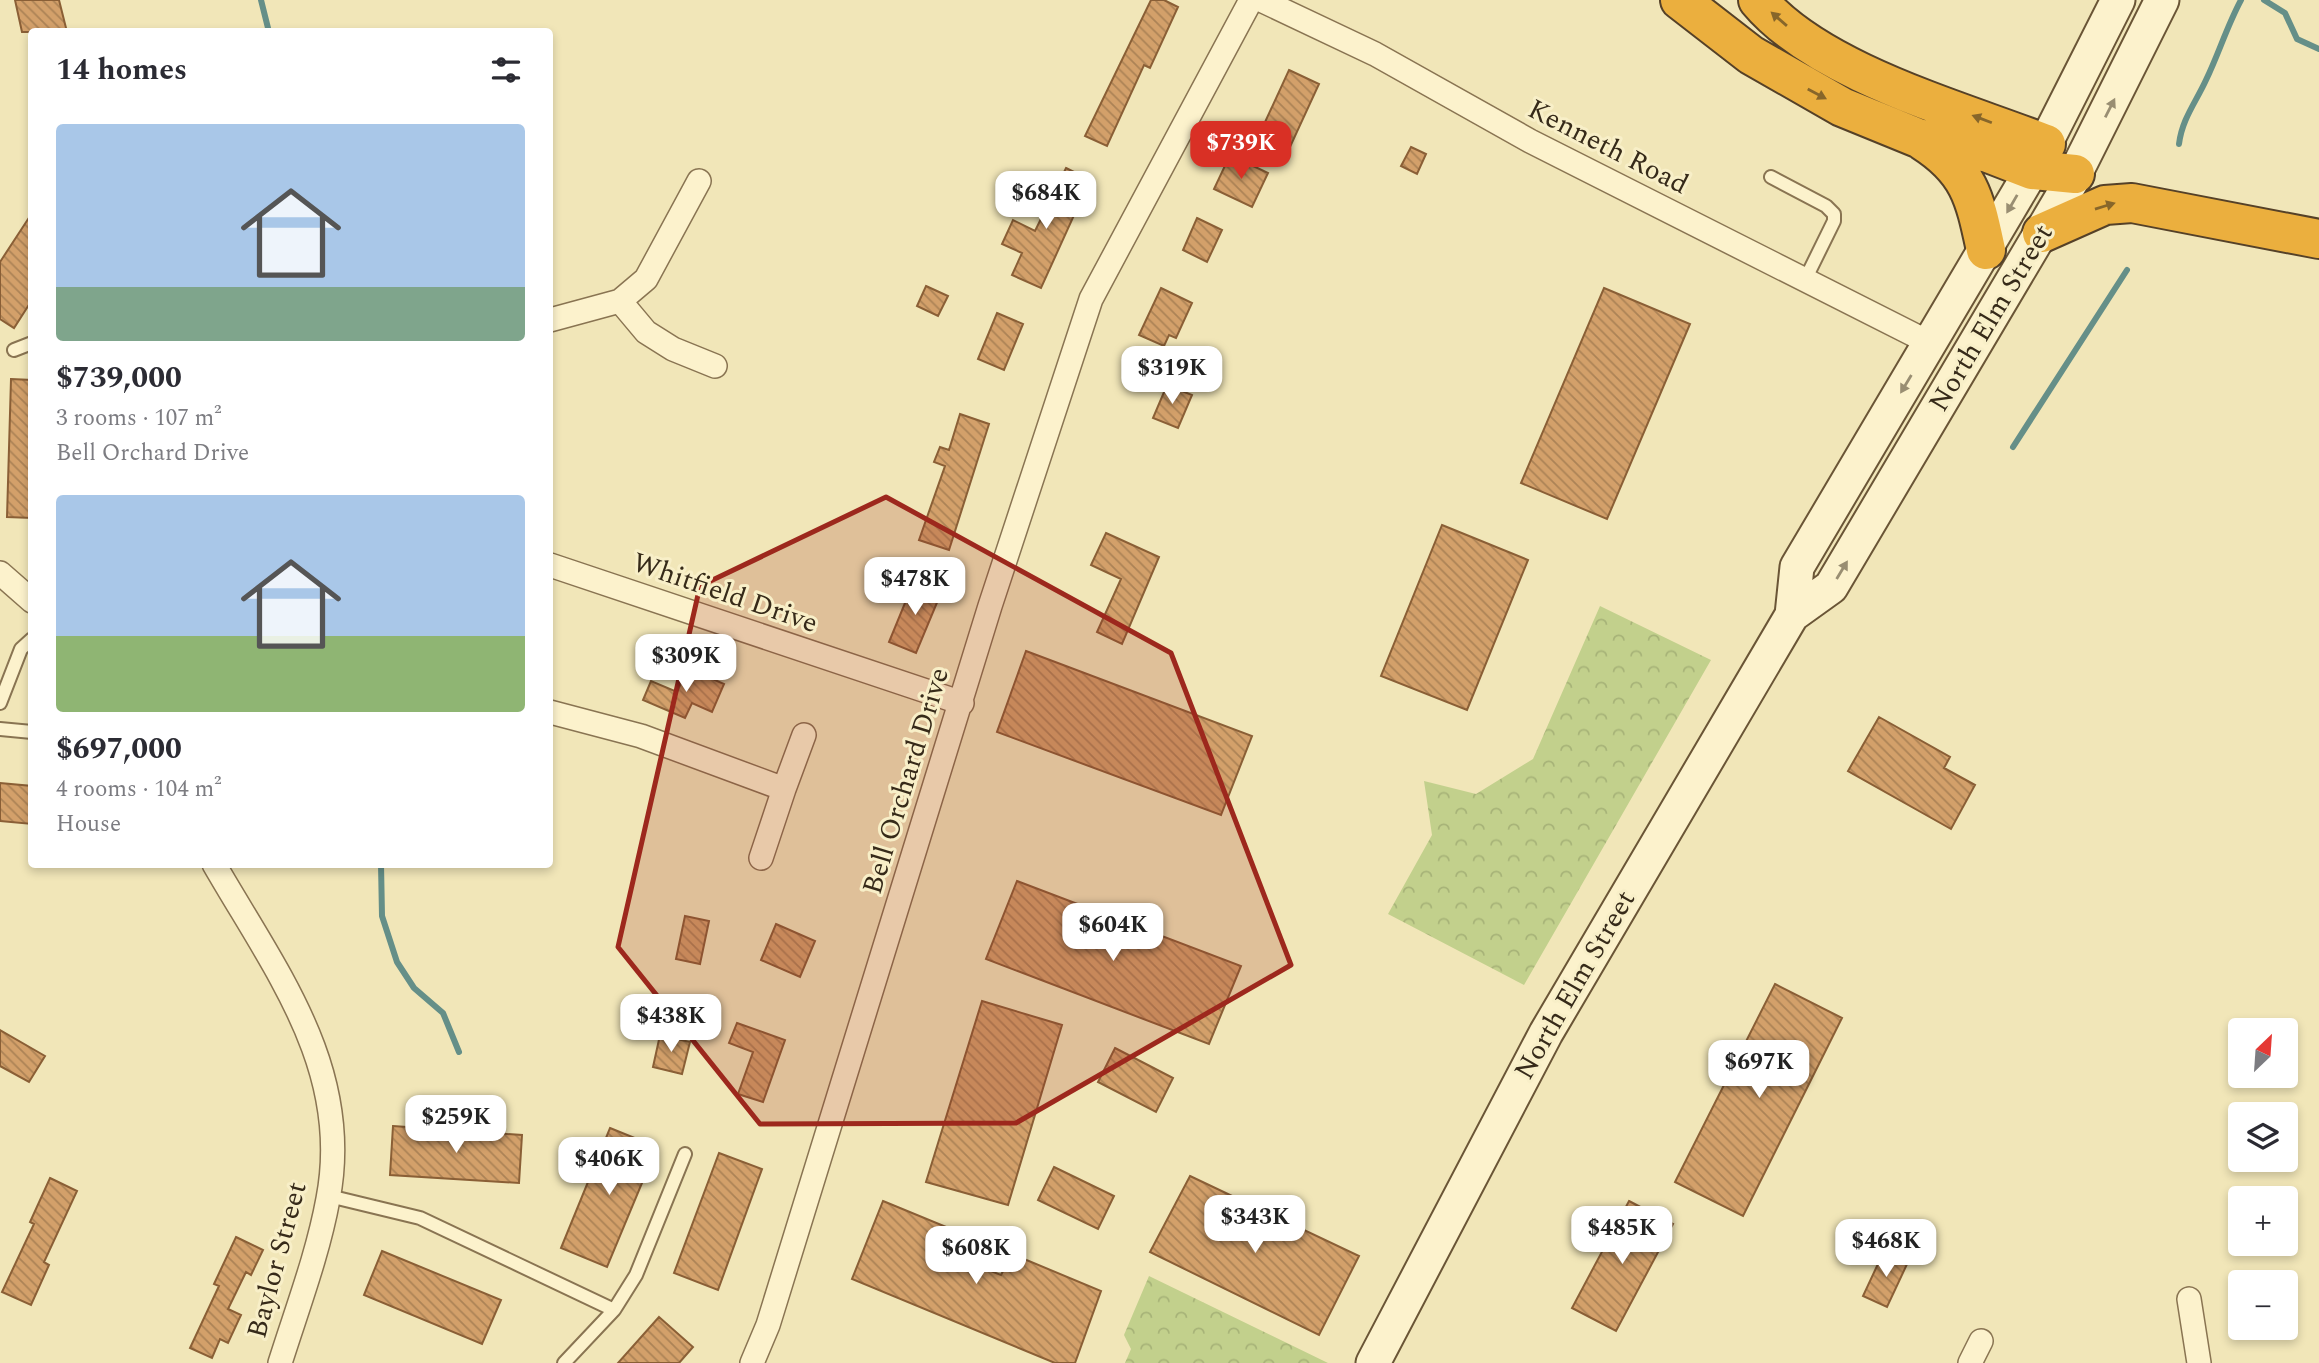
<!DOCTYPE html>
<meta charset="utf-8">
<style>
:root{--surface:#fff;--page:#f2f2f3;--text:#2b2b33;--muted:#7c7c81;--accent:#d93025}
body{margin:0;font-family:Spectral,serif;background:var(--page);color:var(--text);height:100vh;display:flex;flex-direction:column;font-size:26px;white-space:nowrap}
*{box-sizing:border-box;margin:0}
p{font-size:23px;color:var(--muted)}
.icon{flex:none;width:38px;height:38px;fill:none;stroke:currentColor;stroke-width:2;stroke-linecap:round;stroke-linejoin:round}
.map{position:relative;flex:1;overflow:hidden}
.drawer{position:absolute;left:28px;top:28px;width:525px;height:840px;display:flex;flex-direction:column;background:var(--surface);border-radius:7px;box-shadow:0 4px 10px #0003}
.drawer>*{flex:none}
.needle{width:46px;rotate:25deg}
.tools{position:absolute;left:2228px;top:1018px;display:grid;gap:14px}
.tools a{display:grid;place-items:center;width:70px;height:70px;border-radius:7px;background:var(--surface);box-shadow:0 4px 10px #0003;font-size:35px}
.price{position:absolute;translate:-50% -60px;padding:0 16px;border-radius:14px;background:#fff;color:#222;font-size:23px;line-height:46px;filter:drop-shadow(0 2px 4px #0008)}
.price::after{content:'';position:absolute;left:50%;top:42px;width:21px;height:16px;margin-left:-10px;background:inherit;clip-path:polygon(0 0,100% 0,50% 100%)}
.price.on{background:var(--accent);color:#fff}
ul{padding:0;list-style:none}
li{display:grid;align-content:center;gap:14px;height:371px;padding:0 28px}
li span{display:grid;place-items:center;height:217px;border-radius:7px;color:#555}
li>.icon{margin-inline-start:auto}
span .icon{width:126px;height:126px;fill:#fffc;stroke-width:1}
li b{font-size:30px}
h2{display:flex;justify-content:space-between;align-items:center;height:84px;padding:0 28px;font-size:30px}
.map>svg:first-child{display:block}
.forest{fill:url(#forest-crowns)}
.lines{fill:none;stroke-linecap:round;stroke-linejoin:round}
.stream{stroke:#658f88;stroke-width:6}
.building{fill:url(#building-back-hatch);stroke:#8a5f36;stroke-width:2}
.lane-casing{stroke:#897452;stroke-width:16}
.street-casing{stroke:#897452;stroke-width:26}
.secondary-casing{stroke:#6a5536;stroke-width:37}
.highway-casing{stroke:#554128;stroke-width:42}
.lane{stroke:#fcf2cc;stroke-width:12}
.street{stroke:#fcf2cc;stroke-width:23}
.secondary{stroke:#fcf2cc;stroke-width:33}
.highway{stroke:#ebaf3e;stroke-width:38}
.oneway{fill:#87662a}
.oneway2{fill:#998e72}
.marked{fill:#9d281d;fill-opacity:0.2;stroke:#9d281d;stroke-width:5;stroke-linejoin:round}
.labels{text-anchor:middle;dominant-baseline:central;stroke-width:6;stroke-linejoin:round;paint-order:stroke}
.street-label{font-size:28px;fill:#362a19;stroke:#f8efc8}
</style>
<div class="map">
<svg width="2319" height="1363" viewBox="0 0 2319 1363">
<defs>
<pattern id="forest-crowns" width="20" height="18" patternUnits="userSpaceOnUse" patternTransform="scale(1.75)"><rect width="20" height="18" fill="#c2d08c"/><path d="M2 6a3 3 0 1 1 6 0M12 15a3 3 0 1 1 6 0" fill="none" stroke="#a7b378"/></pattern>
<pattern id="building-back-hatch" width="6" height="6" patternUnits="userSpaceOnUse" patternTransform="scale(1.75)"><rect width="6" height="6" fill="#d3a06a"/><path d="M-1 5l2 2M0 0l6 6M5-1l2 2" fill="none" stroke="#ac8356"/></pattern>
</defs>
<rect width="100%" height="100%" fill="#f1e6b8"/>
<path class="forest" d="M1600,606L1711,660L1524,985L1388,914L1432,835L1424,781L1476,794L1533,759Z
M1149,1276L1328,1363H1125L1131,1349L1124,1335Z"/>
<g class="lines">
<path class="stream" d="M261,0L269,32
M2264,0L2285,13L2297,39L2319,49
M2179,144C2182,119 2196,102 2206,80C2219,53 2227,26 2241,0
M2013,447L2127,270
M381,864L382,916L397,962L414,988L443,1013L459,1052"/>
</g>
<path class="building" d="M15,0H59L67,32H22Z
M1151,0H1164L1178,7L1150,68L1144,65L1107,146L1085,136Z
M1289,70L1319,84L1290,147L1260,133Z
M1411,147L1426,154L1417,174L1401,166Z
M1230,155L1268,173L1252,207L1214,189Z
M1066,168L1090,180L1041,288L1012,275L1022,253L1002,244L1013,220L1035,231Z
M32,213V300L14,328L0,319V262Z
M1197,218L1222,230L1207,262L1183,250Z
M926,286L948,296L938,316L917,306Z
M1161,288L1192,303L1176,338L1169,335L1164,346L1139,335Z
M1604,288L1690,324L1607,519L1521,483Z
M997,313L1023,324L1004,370L978,359Z
M11,379L32,380V518L7,517Z
M1167,385L1192,395L1178,428L1153,418Z
M960,414L989,424L949,550L919,540L945,466L934,462L940,447L949,450Z
M1442,525L1528,560L1467,710L1381,676Z
M1106,533L1159,557L1122,644L1097,632L1121,579L1091,565Z
M914,581L941,593L916,653L889,642Z
M1026,651L1252,736L1221,815L997,732Z
M688,668L724,684L712,712L692,703L685,718L643,700L651,681L677,692Z
M1879,717L1950,757L1944,768L1975,785L1951,829L1848,771Z
M0,783L32,786V824L0,821Z
M1017,881L1241,966L1209,1044L986,959Z
M685,916L709,921L700,964L676,959Z
M776,924L815,941L800,977L761,960Z
M1775,984L1842,1018L1743,1216L1675,1182Z
M982,1001L1062,1025L1008,1205L926,1182Z
M737,1023L785,1040L763,1102L738,1094L753,1052L729,1043Z
M0,1030L45,1056L29,1082L0,1066Z
M660,1035L690,1042L682,1074L653,1067Z
M1115,1048L1173,1078L1156,1112L1098,1082Z
M393,1126L522,1135L519,1183L390,1175Z
M610,1128L657,1147L607,1267L561,1248Z
M719,1153L762,1169L718,1290L674,1273Z
M1054,1167L1114,1196L1098,1229L1038,1200Z
M1190,1176L1359,1256L1319,1335L1150,1252Z
M50,1178L77,1191L44,1262L49,1265L31,1305L2,1292L34,1224L30,1222Z
M883,1201L995,1247L988,1270L1001,1275L1012,1254L1101,1291L1075,1363H1055L852,1279Z
M1629,1201L1673,1224L1616,1331L1572,1308Z
M236,1237L263,1250L251,1275L246,1272L228,1309L241,1315L228,1343L220,1339L212,1358L190,1348L219,1286L214,1284Z
M382,1251L501,1300L482,1344L364,1295Z
M1884,1251L1908,1262L1887,1307L1863,1296Z
M659,1317L693,1347L679,1363H618Z"/>
<g class="lines">
<g class="lane-casing">
<path id="lane" d="M1771,177L1826,206L1834,214V221L1805,280
M14,350L32,343
M0,703L21,649L32,639
M0,729L32,732
M329,1196L420,1218L614,1310L636,1275L685,1154
M564,1363L614,1310"/>
</g>
<g class="street-casing">
<path id="street" d="M1261,0L1375,54L1530,141L1930,343
M620,301L646,332L673,349L715,366
M550,320L620,301L646,279L699,181
M550,565L962,703
M0,573L32,601
M550,712L641,736L784,789L761,858
M784,789L804,735
M214,864C275,970 353,1069 328,1199C318,1254 297,1309 280,1363
M2189,1299L2199,1363
M752,1363L768,1325L990,606L1091,299L1251,0
M1970,1363L1981,1341"/>
</g>
<g class="secondary-casing">
<path id="secondary" d="M1792,615L1831,587L2071,182L2162,0
M1373,1363L1546,1033L1792,615L1797,567L2032,170L2118,0"/>
</g>
<g class="highway-casing">
<path id="highway" d="M1680,0L1751,55L1842,107L1918,138L1988,153L2032,170L2075,174
M1758,0C1818,72 1959,110 2046,144
M1923,141C1970,171 1975,199 1986,250
M2042,233L2105,205L2132,203L2319,239"/>
</g>
<use href="#lane" class="lane"/>
<use href="#street" class="street"/>
<use href="#secondary" class="secondary"/>
<use href="#highway" class="highway"/>
</g>
<defs><path id="oneway-solid" d="M-6-.8H1V-3.2L6.5 0L1 3.2V.8H-6Z" transform="scale(1.75)"/></defs>
<g class="oneway">
<use href="#oneway-solid" transform="translate(1779 19) rotate(-139)"/>
<use href="#oneway-solid" transform="translate(1817 94) rotate(28)"/>
<use href="#oneway-solid" transform="translate(1982 119) rotate(-159)"/>
<use href="#oneway-solid" transform="translate(2105 206) rotate(-17)"/>
</g>
<g class="oneway2">
<use href="#oneway-solid" transform="translate(2110 108) rotate(-63)"/>
<use href="#oneway-solid" transform="translate(2012 204) rotate(120)"/>
<use href="#oneway-solid" transform="translate(1906 384) rotate(121)"/>
<use href="#oneway-solid" transform="translate(1842 570) rotate(-59)"/>
</g>
<path class="marked" d="M886,497L1171,653L1291,965L1016,1123L760,1124L618,947L700,586Z"/>
<g class="labels">
<g class="street-label">
<text transform="translate(1608 147) rotate(27)">Kenneth Road</text>
<text transform="translate(1991 318) rotate(-59)">North Elm Street</text>
<text transform="translate(725 593) rotate(19)">Whitfield Drive</text>
<text transform="translate(906 781) rotate(-73)">Bell Orchard Drive</text>
<text transform="translate(1575 985) rotate(-60)">North Elm Street</text>
<text transform="translate(277 1260) rotate(-75)">Baylor Street</text>
</g>
</g>
</svg>
<div class="tools">
<a><svg class="needle" viewBox="-14 -14 28 28"><path d="M0-13l5 13h-10z" fill="#e53935"/><path d="M0 13l5-13h-10z" fill="#7c7c81"/></svg></a>
<a><svg class="icon" aria-label="layers" viewBox="0 0 24 24"><path d="M12 4l9 5-9 5-9-5zM3 14l9 5 9-5"/></svg></a>
<a>+</a>
<a>−</a>
</div>
<b class="price on" style="left:1241px;top:181px">$739K</b>
<b class="price" style="left:1046px;top:231px">$684K</b>
<b class="price" style="left:1172px;top:406px">$319K</b>
<b class="price" style="left:915px;top:617px">$478K</b>
<b class="price" style="left:686px;top:694px">$309K</b>
<b class="price" style="left:1113px;top:963px">$604K</b>
<b class="price" style="left:671px;top:1054px">$438K</b>
<b class="price" style="left:1759px;top:1100px">$697K</b>
<b class="price" style="left:456px;top:1155px">$259K</b>
<b class="price" style="left:609px;top:1197px">$406K</b>
<b class="price" style="left:1255px;top:1255px">$343K</b>
<b class="price" style="left:1622px;top:1266px">$485K</b>
<b class="price" style="left:1886px;top:1279px">$468K</b>
<b class="price" style="left:976px;top:1286px">$608K</b>
<section class="drawer">
<h2>14 homes<svg class="icon" aria-label="filters" viewBox="0 0 24 24"><path d="M4 7h16M4 17h16"/><circle cx="9" cy="7" r="2"/><circle cx="15" cy="17" r="2"/></svg></h2>
<ul>
<li><span style="background:linear-gradient(#a9c7e8 75%,#7fa58c 0)"><svg class="icon" aria-label="home" viewBox="0 0 24 24"><path d="M3 11l9-7 9 7M6 9v11h12V9"/></svg></span><div><b>$739,000</b><p>3 rooms · 107 m²</p><p>Bell Orchard Drive</p></div></li>
<li><span style="background:linear-gradient(#a9c7e8 65%,#8fb573 0)"><svg class="icon" aria-label="home" viewBox="0 0 24 24"><path d="M3 11l9-7 9 7M6 9v11h12V9"/></svg></span><div><b>$697,000</b><p>4 rooms · 104 m²</p><p>House</p></div></li>
</ul>
</section>
</div>
